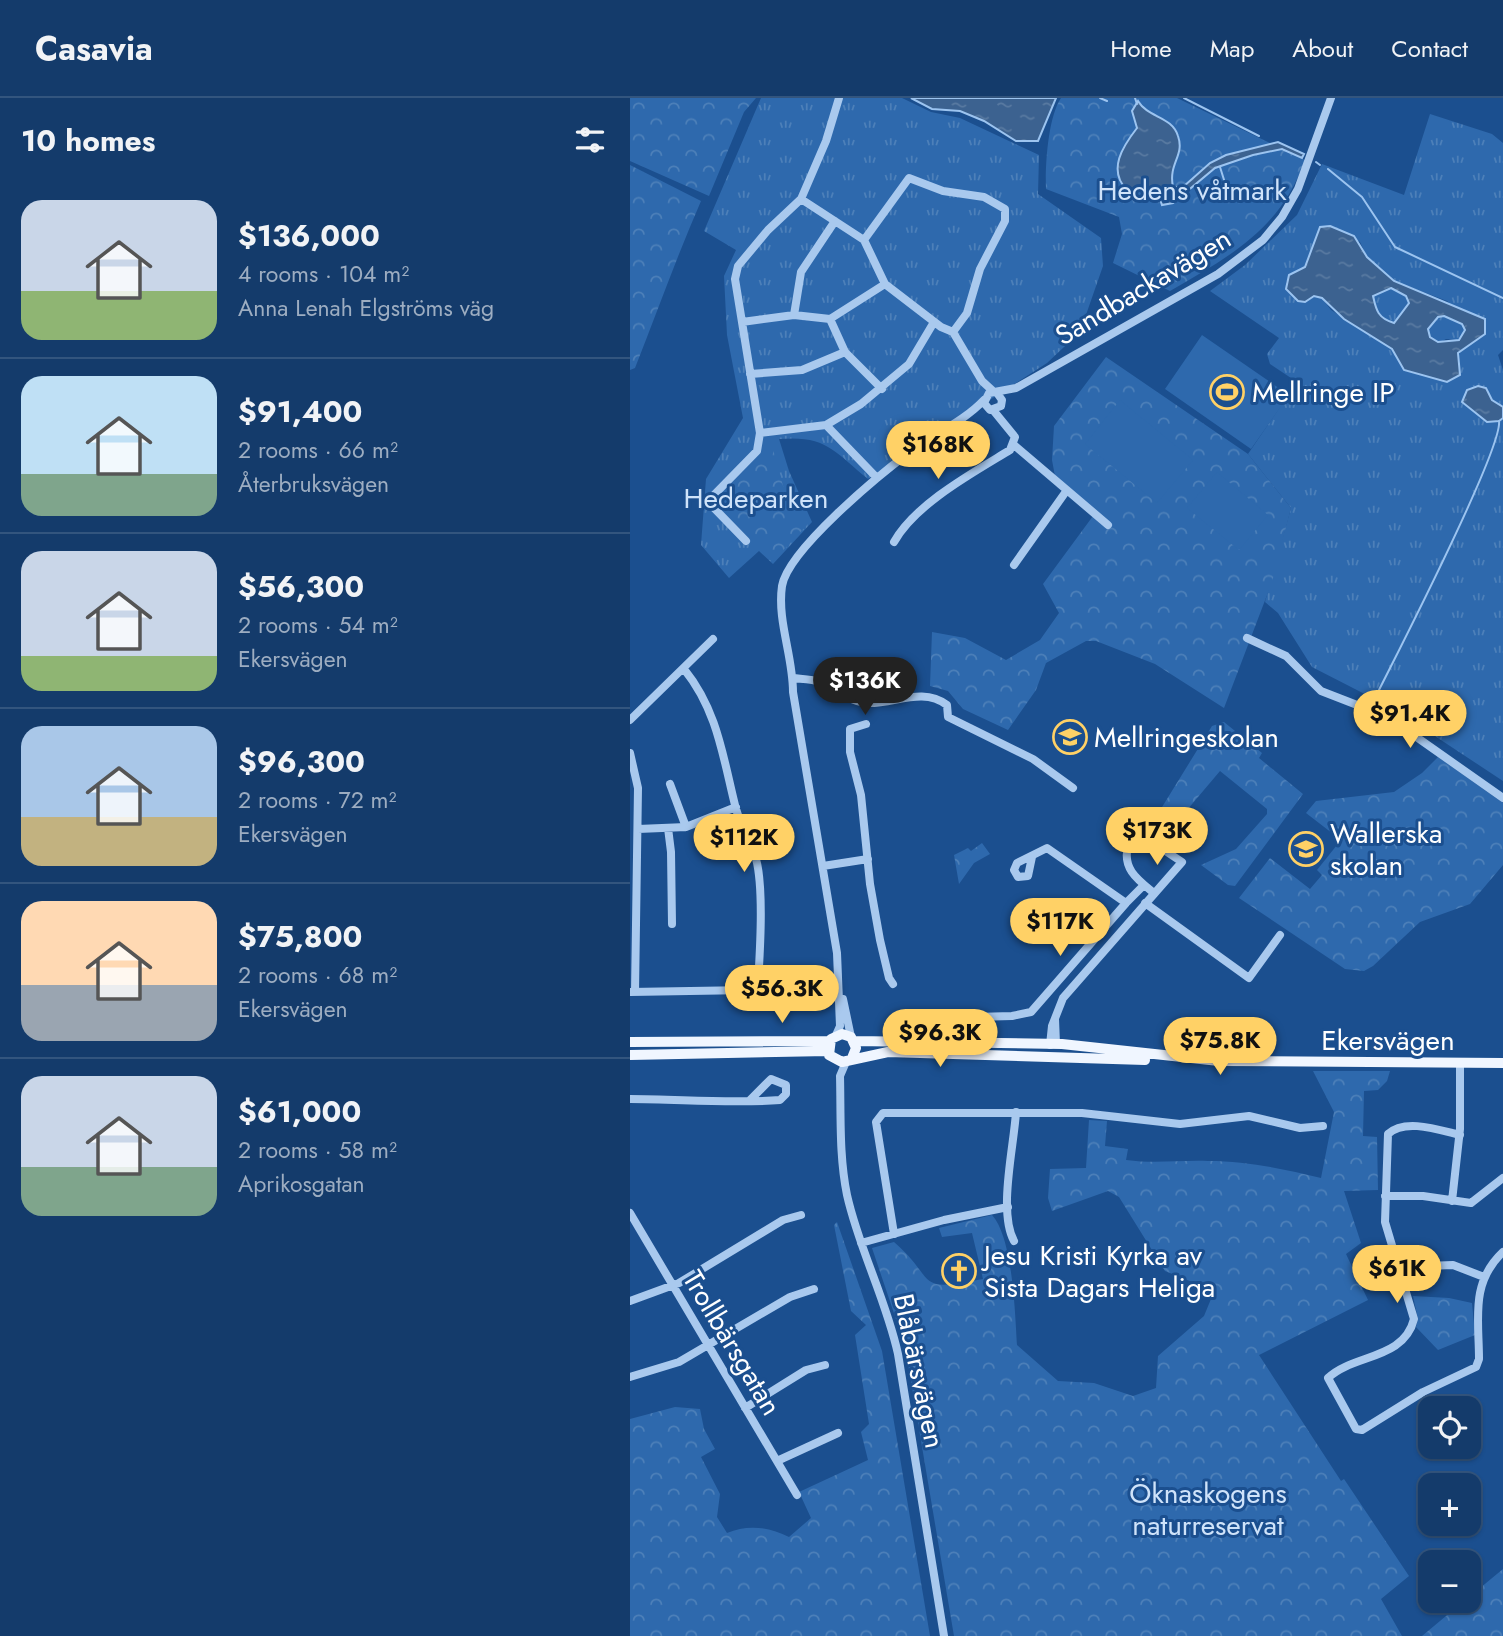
<!DOCTYPE html>
<meta charset="utf-8">
<style>
:root{--surface:#143b6b;--page:#1d4271;--text:#f1f3f6;--muted:#9dadc1;--line:#33557e;--accent:#ffd166}
body{margin:0;font-family:Jost,sans-serif;background:var(--page);color:var(--text);height:100vh;display:flex;flex-direction:column;font-size:26px;white-space:nowrap}
*{box-sizing:border-box;margin:0}
p{font-size:23px;color:var(--muted)}
.icon{flex:none;width:38px;height:38px;fill:none;stroke:currentColor;stroke-width:2;stroke-linecap:round;stroke-linejoin:round}
.map{position:relative;flex:1;overflow:hidden}
.sheet{display:flex;flex-direction:column;background:var(--surface);width:630px}
.sheet>*{flex:none}
.fabs{position:absolute;left:788px;top:1298px;display:grid;gap:14px}
.fabs a{display:grid;place-items:center;width:63px;height:63px;border-radius:14px;background:var(--surface);box-shadow:0 2px 5px #0004,0 0 0 2px var(--line);font-size:35px}
.price{position:absolute;translate:-50% -60px;padding:0 16px;border-radius:24px;background:var(--accent);color:#111;font-size:23px;line-height:46px;filter:drop-shadow(0 2px 4px #0008)}
.price::after{content:'';position:absolute;left:50%;top:42px;width:21px;height:16px;margin-left:-10px;background:inherit;clip-path:polygon(0 0,100% 0,50% 100%)}
.price.selected{background:#222;color:#fff}
ul{padding:0;list-style:none}
li{display:flex;align-items:center;gap:21px;height:175px;padding:0 21px}
li+li{border-top:2px solid var(--line)}
li span{display:grid;place-items:center;flex:none;width:196px;height:140px;border-radius:21px;color:#555}
li>.icon{margin-inline-start:auto}
span .icon{width:84px;height:84px;fill:#fffc;stroke-width:1}
li b{font-size:30px}
h2{display:flex;justify-content:space-between;align-items:center;height:84px;padding:0 21px;font-size:30px}
header{display:flex;align-items:center;gap:42px;box-sizing:border-box;height:98px;padding:0 35px;background:var(--surface);border-bottom:2px solid var(--line)}
header strong{font-size:33px}
nav{display:flex;gap:38px;margin-inline-start:auto;font-size:24px}
main{display:flex;flex:1;min-height:0}
.map>svg:first-child{display:block}
.grass{fill:url(#grass-tufts);fill-rule:evenodd}
.forest{fill:url(#forest-crowns)}
.garden{fill:#2e69ad}
.water{fill:url(#water-ripples);stroke:#9cc4f0;stroke-width:2;fill-rule:evenodd}
.lines{fill:none;stroke-linecap:round;stroke-linejoin:round}
.stream{stroke:#9cc4f0;stroke-width:2}
.minor{stroke:#a9c9ee;stroke-width:8}
.major{stroke:#f0f6ff;stroke-width:10}
.labels{text-anchor:middle;dominant-baseline:central;stroke-width:6;stroke-linejoin:round;paint-order:stroke}
.park-label{font-size:28px;fill:#cfe3fa;stroke:#1b4f8f}
.street-label{font-size:28px;fill:#fff;stroke:#1b4f8f}
.poi-label{font-size:28px;fill:#fff;stroke:#1b4f8f;text-anchor:start}
</style>
<header>
<strong>Casavia</strong>
<nav><a>Home</a><a>Map</a><a>About</a><a>Contact</a></nav>
</header>
<main>
<section class="sheet">
<h2>10 homes<svg class="icon" aria-label="filters" viewBox="0 0 24 24"><path d="M4 7h16M4 17h16"/><circle cx="9" cy="7" r="2"/><circle cx="15" cy="17" r="2"/></svg></h2>
<ul>
<li><span style="background:linear-gradient(#c9d6e8 65%,#8fb573 0)"><svg class="icon" aria-label="home" viewBox="0 0 24 24"><path d="M3 11l9-7 9 7M6 9v11h12V9"/></svg></span><div><b>$136,000</b><p>4 rooms · 104 m²</p><p>Anna Lenah Elgströms väg</p></div></li>
<li><span style="background:linear-gradient(#bfe0f5 70%,#7fa58c 0)"><svg class="icon" aria-label="home" viewBox="0 0 24 24"><path d="M3 11l9-7 9 7M6 9v11h12V9"/></svg></span><div><b>$91,400</b><p>2 rooms · 66 m²</p><p>Återbruksvägen</p></div></li>
<li><span style="background:linear-gradient(#c9d6e8 75%,#8fb573 0)"><svg class="icon" aria-label="home" viewBox="0 0 24 24"><path d="M3 11l9-7 9 7M6 9v11h12V9"/></svg></span><div><b>$56,300</b><p>2 rooms · 54 m²</p><p>Ekersvägen</p></div></li>
<li><span style="background:linear-gradient(#a9c7e8 65%,#c2b280 0)"><svg class="icon" aria-label="home" viewBox="0 0 24 24"><path d="M3 11l9-7 9 7M6 9v11h12V9"/></svg></span><div><b>$96,300</b><p>2 rooms · 72 m²</p><p>Ekersvägen</p></div></li>
<li><span style="background:linear-gradient(#ffd9b3 60%,#9aa5b1 0)"><svg class="icon" aria-label="home" viewBox="0 0 24 24"><path d="M3 11l9-7 9 7M6 9v11h12V9"/></svg></span><div><b>$75,800</b><p>2 rooms · 68 m²</p><p>Ekersvägen</p></div></li>
<li><span style="background:linear-gradient(#c9d6e8 65%,#7fa58c 0)"><svg class="icon" aria-label="home" viewBox="0 0 24 24"><path d="M3 11l9-7 9 7M6 9v11h12V9"/></svg></span><div><b>$61,000</b><p>2 rooms · 58 m²</p><p>Aprikosgatan</p></div></li>
</ul>
</section>
<div class="map">
<svg width="873" height="1538" viewBox="0 0 873 1538">
<defs>
<pattern id="grass-tufts" width="24" height="20" patternUnits="userSpaceOnUse" patternTransform="scale(1.75)"><rect width="24" height="20" fill="#2e69ad"/><path d="M3 7l-1-3M5 7V3M7 7l1-3M15 17l-1-3M17 17v-4M19 17l1-3" fill="none" stroke="#4d80b9"/></pattern>
<pattern id="forest-crowns" width="20" height="18" patternUnits="userSpaceOnUse" patternTransform="scale(1.75)"><rect width="20" height="18" fill="#2e69ad"/><path d="M2 6a3 3 0 1 1 6 0M12 15a3 3 0 1 1 6 0" fill="none" stroke="#4d80b9"/></pattern>
<pattern id="water-ripples" width="26" height="14" patternUnits="userSpaceOnUse" patternTransform="scale(1.75)"><rect width="26" height="14" fill="#3c6290"/><path d="M2 4q2-2 4 0t4 0M15 11q2-2 4 0t4 0" fill="none" stroke="#597aa1"/></pattern>
</defs>
<rect width="100%" height="100%" fill="#1b4f8f"/>
<path class="grass" d="M131,0H272L301,14L330,20L409,57L408,96L471,140L473,168L450,234L417,265L238,381C204,353 196,337 149,341L159,373L182,424L143,466L129,453L99,480L71,447L76,381L113,320L97,237L94,178L106,152L74,133Z
M800,16L862,36L873,45V252L868,257L873,272V309L863,302L856,290L848,288L837,308L857,324L869,323L873,320V683L764,611L682,569L648,515L635,504L661,410L618,356L667,284L640,266L637,256L649,240L580,193L615,167L667,117L692,66L774,97ZM700,128L730,144L737,159L764,183L817,203L855,236L831,250L828,261L830,269L817,284L809,279L793,278L762,251L701,212L692,200L684,198L675,203L656,185L659,177L675,169L688,134Z
M761,190L776,198L779,205L764,225C751,221 741,212 743,198Z
M815,218L832,226L835,232L829,242L816,241L809,245L800,239L798,231L808,219Z"/>
<path class="forest" d="M0,0H126L114,14L79,98L0,63Z
M431,0H547L675,62C650,132 600,158 540,193L483,165L492,136L489,119L416,91C415,68 418,19 431,0Z
M0,67L71,103C47,158 27,214 5,270L0,272Z
M476,259L618,356L661,410L642,484L594,610L525,566L466,543H456L416,565L406,592L378,632L333,611L318,593L300,588L302,534L335,540L376,562L410,542L429,515L413,486L463,418L427,389L422,362L424,328Z
M141,344L158,406L179,425L147,459L84,401Z
M594,624L632,655L629,660L673,696L605,788L598,787L571,767L606,751L637,716V711L590,673L557,712L553,753L521,727L582,628Z
M808,659L873,705V767L840,806L790,824L743,868L734,873L715,871L609,800L640,760L680,791L692,777L687,772L711,742L676,715L686,703L764,694L792,675Z
M352,745L360,756L344,765L329,786L324,757L338,750L341,753Z
M683,973H760L757,983L748,992L734,993L733,1038L747,1039L748,1092L714,1093L731,1145L716,1156L738,1202L629,1257L711,1383L714,1381L779,1478L751,1501L772,1538H324L275,1248L242,1150L264,1144C309,1183 282,1195 353,1181L342,1135L312,1139L309,1130L362,1117C383,1140 385,1216 387,1247L428,1283L464,1285L503,1298L526,1290L528,1258L574,1218L581,1201L567,1186L535,1173L489,1099L478,1093L422,1113L418,1100L420,1071L456,1070L459,1022L477,1023L475,1048L498,1051L496,1062C524,1066 550,1062 578,1063C617,1063 653,1071 691,1080L704,1014Z
M207,1124L252,1253L300,1538H0V1321L45,1309L70,1311L74,1331L85,1351L71,1359L90,1396L87,1419L97,1435C118,1426 139,1429 159,1439L181,1420L169,1394L238,1362L231,1334L239,1326L225,1237L236,1227L221,1213L204,1127Z
M783,1198L819,1200L842,1205L845,1237L808,1252L786,1229L788,1221Z
M873,1471V1538H792L834,1503H838V1500Z"/>
<path class="garden" d="M572,237L659,297L621,351L535,291Z
M490,302L563,362L527,405L455,346Z
M587,374L638,417L609,452L557,410Z"/>
<path class="water" d="M281,0H426L408,43H386L354,23L330,13L302,11Z
M508,3C518,20 542,18 548,38C555,58 538,65 543,89H553L580,65L596,57L648,44L674,56L672,60L652,51L623,57L585,70L543,105L532,107L526,89L497,92C477,72 493,48 507,30L502,13Z
M700,128L724,138L737,159L764,183L855,221V236L828,255L830,277L817,284L774,272L762,251L714,221L692,200L684,198L675,204L668,203L656,191L659,177L675,169L690,129ZM761,190L776,198L779,205L764,225C747,220 746,211 743,198ZM814,218L832,226L835,232L829,242L808,244L800,239L798,231L808,219Z
M848,288L856,290L862,302L873,309V320L869,323L857,324L832,304L837,292Z"/>
<g class="lines">
<path class="stream" d="M470,0L477,3
M505,0L507,6
M554,0L629,38
M686,64L690,67
M590,69L600,101
M698,71L732,99L765,149L873,200
M749,592C768,554 873,350 869,323"/>
<path class="minor" d="M209,0L196,43L171,101L138,132L108,168L105,181L130,335L196,327L247,380
M171,101L234,142L255,186L311,229L323,234L352,283L364,294
M234,142L279,80L313,93L354,99L375,111V123L350,171L337,215L323,234
M164,217L171,174L205,123
M200,221L215,254L252,291
M112,224L164,217L200,221L255,186
M120,276L172,272L215,254
M367,295L372,302L371,308L360,312L354,305L359,295L386,290L588,176L633,142L652,119L668,91L701,0
M196,327L231,306L279,266L304,224
M384,347L478,427
M116,443L83,409L80,401L127,353L130,335
M264,444C285,406 344,374 380,352L385,339L363,312
M384,467L437,392
M617,540L656,558L691,593L758,619L873,700
M163,580C172,581 182,581 191,584C207,591 218,603 236,605C263,607 292,588 317,607L318,619L403,661L443,690
M0,622L83,541
M236,626L220,631V654L231,697L240,786L250,842L259,880L263,886
M0,655L8,690L5,894
M40,686L56,729
M38,730L41,754L42,826
M8,731L56,729L106,709
M193,768L238,761
M496,805L514,787
M515,805L619,880L650,837
M0,894L120,892L128,886C130,854 134,790 126,761C120,744 111,728 106,711C93,660 88,613 54,571
M213,901L221,939
M300,917L308,920L382,918L401,914L496,805L417,750L387,765L384,772L388,779L398,778L402,759
M425,921L426,946
M206,937L210,928L207,855L163,594C163,558 147,523 152,488C158,452 249,377 280,354C304,336 333,324 354,302
M420,947L422,928L433,900L552,764L513,738L498,748C492,771 508,782 524,795
M216,964L210,978C211,1018 209,1058 217,1097C229,1151 256,1201 268,1256L314,1538
M0,1001C49,1001 101,1006 150,1002L156,996V987L141,981L120,1002
M830,1037C809,1032 775,1020 758,1036L755,1124L784,1221C774,1262 723,1256 698,1280L726,1331L732,1332L793,1294L846,1269L849,1261C849,1221 840,1185 873,1154
M755,1098H793L841,1105L873,1080
M822,1103L830,1031V965
M0,1115L167,1397
M264,1136L246,1024L253,1015H452L550,1026L619,1018L670,1030L693,1028
M384,1143C368,1114 384,1048 386,1014
M231,1145L314,1122L378,1109
M769,1169L823,1167L854,1179
M0,1203L49,1185L153,1122L171,1117
M0,1279L49,1264L160,1199L184,1191
M115,1310L176,1272L195,1267
M147,1363L208,1335"/>
<path class="major" d="M224,943L432,946L589,963L873,965
M0,944L200,943
M0,957L198,953
M222,960L226,950L221,939L212,936L201,941L199,957L212,964L258,954L515,962"/>
</g>
<defs>
<g id="stadium-ring" transform="scale(1.75)"><circle r="9.5" fill="#1b4f8f" stroke="#ffd166" stroke-width="1.5"/><path d="M0-5a6.5 5 0 1 0 0 10a6.5 5 0 1 0 0-10ZM-3.5-1.8h7v3.6h-7Z" fill="#ffd166"/></g>
<g id="school-ring" transform="scale(1.75)"><circle r="9.5" fill="#1b4f8f" stroke="#ffd166" stroke-width="1.5"/><path d="M0-5L7-2L0 1L-7-2ZM-4 1L0 2.5L4 1V4Q0 6-4 4Z" fill="#ffd166"/></g>
<g id="church-ring" transform="scale(1.75)"><circle r="9.5" fill="#1b4f8f" stroke="#ffd166" stroke-width="1.5"/><path d="M-1.2-6h2.4v3.5h3.3v2.4h-3.3V6h-2.4V-.1h-3.3v-2.4h3.3Z" fill="#ffd166"/></g>
</defs>
<g fill-rule="evenodd">
<use href="#stadium-ring" x="597" y="294"/>
<use href="#school-ring" x="440" y="639"/>
<use href="#school-ring" x="676" y="751"/>
<use href="#church-ring" x="329" y="1173"/>
</g>
<g class="labels">
<g class="park-label">
<text x="562" y="92">Hedens våtmark</text>
<text x="126" y="400">Hedeparken</text>
<text x="578" y="1395">Öknaskogens<tspan x="578" dy="32">naturreservat</tspan></text>
</g>
<g class="street-label">
<text transform="translate(513 189) rotate(-31)">Sandbackavägen</text>
<text x="758" y="942">Ekersvägen</text>
<text transform="translate(102 1245) rotate(59)">Trollbärsgatan</text>
<text transform="translate(289 1273) rotate(78)">Blåbärsvägen</text>
</g>
<g class="poi-label">
<text x="622" y="294">Mellringe IP</text>
<text x="464" y="639">Mellringeskolan</text>
<text x="700" y="735">Wallerska<tspan x="700" dy="32">skolan</tspan></text>
<text x="354" y="1157">Jesu Kristi Kyrka av<tspan x="354" dy="32">Sista Dagars Heliga</tspan></text>
</g>
</g>
</svg>
<div class="fabs">
<a><svg class="icon" aria-label="locate" viewBox="0 0 24 24"><circle cx="12" cy="12" r="6"/><path d="M12 2v4M12 18v4M2 12h4M18 12h4"/></svg></a>
<a>+</a>
<a>−</a>
</div>
<b class="price" style="left:308px;top:383px">$168K</b>
<b class="price selected" style="left:235px;top:619px">$136K</b>
<b class="price" style="left:780px;top:652px">$91.4K</b>
<b class="price" style="left:527px;top:769px">$173K</b>
<b class="price" style="left:114px;top:776px">$112K</b>
<b class="price" style="left:430px;top:860px">$117K</b>
<b class="price" style="left:152px;top:927px">$56.3K</b>
<b class="price" style="left:310px;top:971px">$96.3K</b>
<b class="price" style="left:590px;top:979px">$75.8K</b>
<b class="price" style="left:767px;top:1207px">$61K</b>
</div>
</main>
